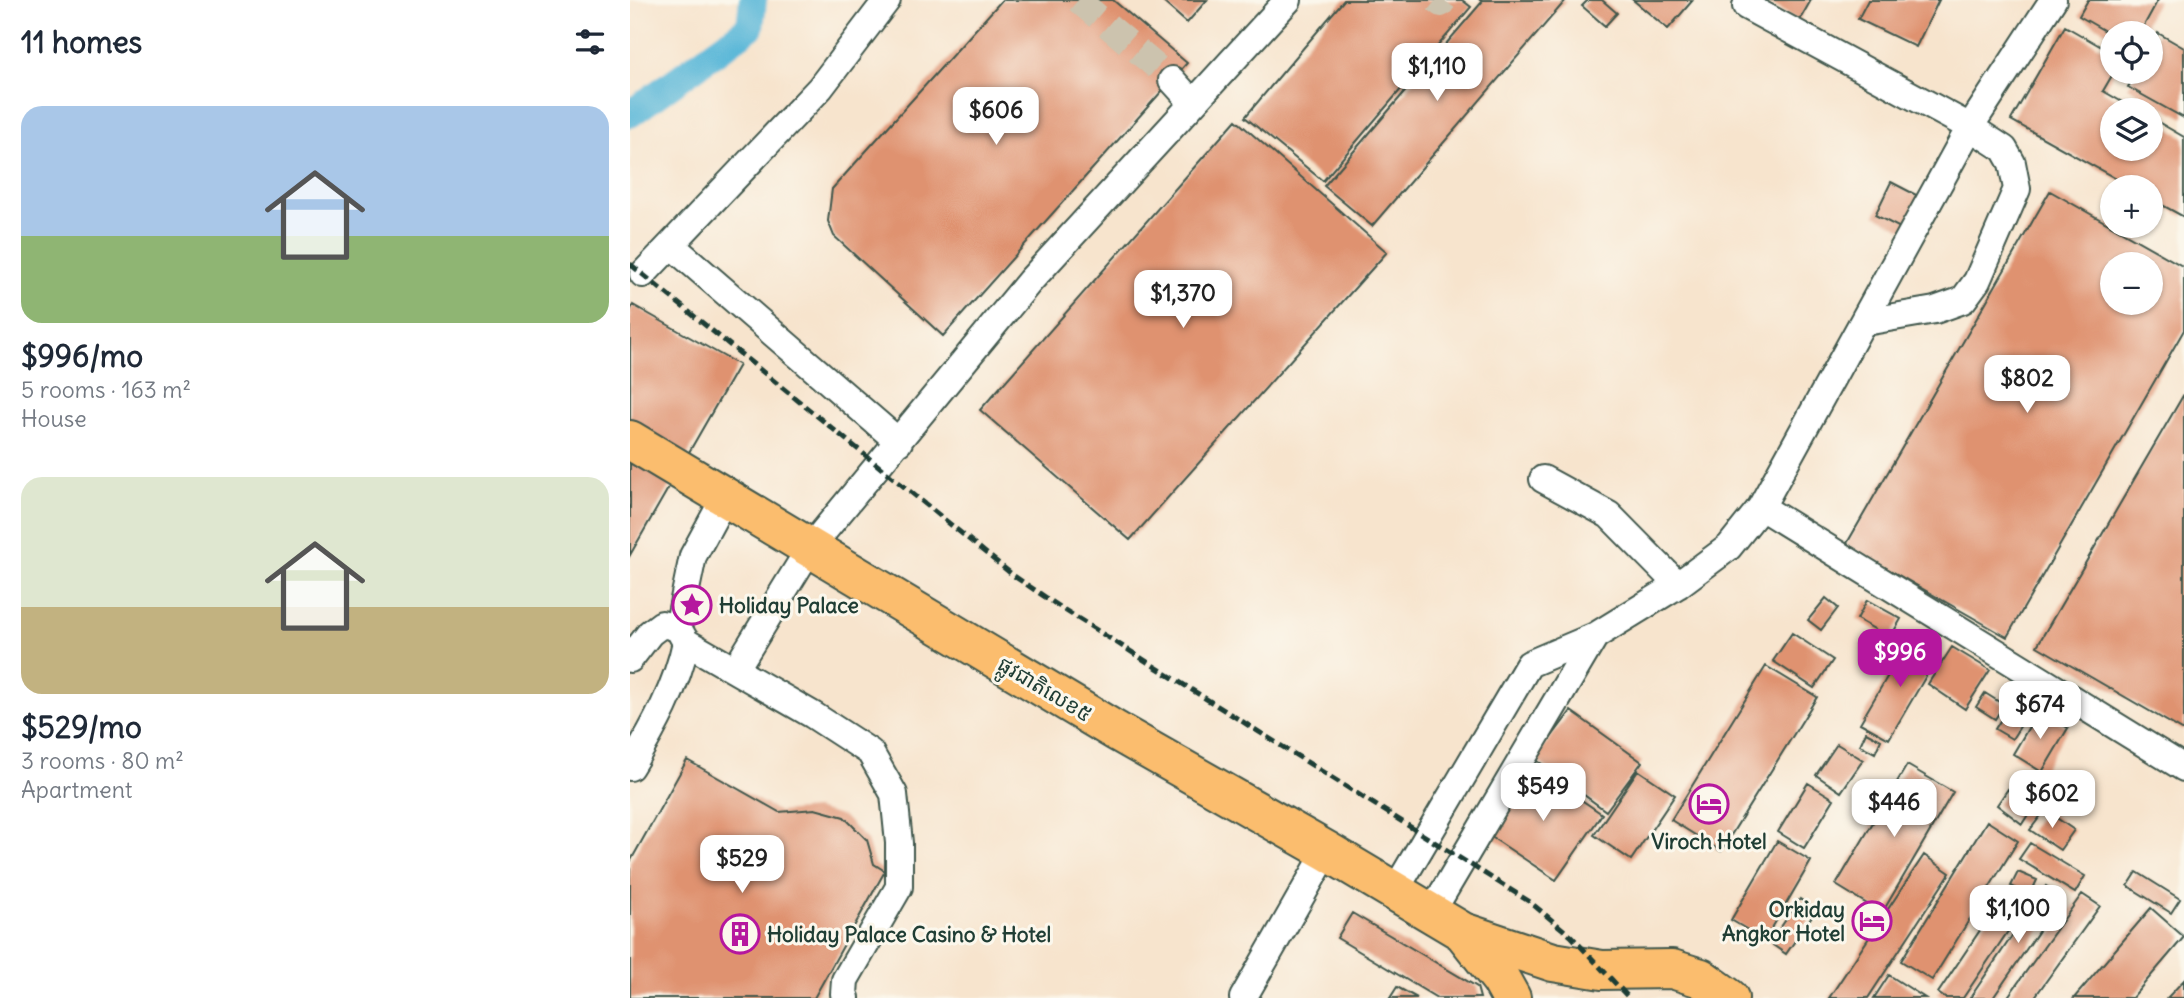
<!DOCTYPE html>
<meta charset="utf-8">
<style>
:root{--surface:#fff;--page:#f6f6f7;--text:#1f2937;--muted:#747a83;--accent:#b5179e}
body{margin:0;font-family:Delius,"Noto Sans Khmer",sans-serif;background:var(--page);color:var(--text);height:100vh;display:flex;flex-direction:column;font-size:26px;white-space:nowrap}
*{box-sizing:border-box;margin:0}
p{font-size:23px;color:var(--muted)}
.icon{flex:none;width:38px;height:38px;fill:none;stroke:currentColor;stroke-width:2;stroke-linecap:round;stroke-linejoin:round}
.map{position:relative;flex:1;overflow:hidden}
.panel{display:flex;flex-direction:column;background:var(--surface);width:630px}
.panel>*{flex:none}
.buttons{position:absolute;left:1470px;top:21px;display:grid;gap:14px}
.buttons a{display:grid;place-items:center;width:63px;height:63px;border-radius:50%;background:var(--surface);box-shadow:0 2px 5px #0004;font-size:35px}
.price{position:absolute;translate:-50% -60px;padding:0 16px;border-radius:14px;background:#fff;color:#222;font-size:23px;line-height:46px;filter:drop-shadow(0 2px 4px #0008)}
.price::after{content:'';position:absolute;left:50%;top:42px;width:21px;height:16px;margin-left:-10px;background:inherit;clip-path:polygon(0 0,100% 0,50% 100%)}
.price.on{background:var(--accent);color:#fff}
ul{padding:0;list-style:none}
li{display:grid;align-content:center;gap:14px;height:371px;padding:0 21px}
li span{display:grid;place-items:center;height:217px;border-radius:21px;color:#555}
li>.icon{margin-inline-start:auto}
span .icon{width:126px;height:126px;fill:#fffc;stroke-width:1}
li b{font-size:30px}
h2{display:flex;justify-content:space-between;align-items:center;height:84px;padding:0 21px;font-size:30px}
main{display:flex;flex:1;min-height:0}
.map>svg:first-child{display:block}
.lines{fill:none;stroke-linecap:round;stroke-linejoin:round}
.canal{stroke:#5ab7d8;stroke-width:28}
.building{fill:#df926f;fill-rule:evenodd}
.minor-tunnel{stroke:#ccc3ae;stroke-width:26;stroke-dasharray:26 13;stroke-linecap:butt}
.minor-casing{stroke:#3f564b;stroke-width:30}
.highway-casing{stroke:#3f564b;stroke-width:42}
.minor{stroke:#fff;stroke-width:26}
.highway{stroke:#fbbd6e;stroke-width:38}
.rail{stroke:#1f3d34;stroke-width:5;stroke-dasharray:10 5;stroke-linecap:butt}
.labels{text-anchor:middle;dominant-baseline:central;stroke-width:6;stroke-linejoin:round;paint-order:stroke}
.poi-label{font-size:21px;font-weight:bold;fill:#1f3d34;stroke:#fbf7ec;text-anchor:start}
.street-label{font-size:21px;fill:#1f3d34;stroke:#fbf7ec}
</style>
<main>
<section class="panel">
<h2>11 homes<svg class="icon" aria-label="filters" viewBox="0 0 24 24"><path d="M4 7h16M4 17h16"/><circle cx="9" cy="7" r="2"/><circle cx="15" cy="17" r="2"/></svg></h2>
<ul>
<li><span style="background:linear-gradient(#a9c7e8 60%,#8fb573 0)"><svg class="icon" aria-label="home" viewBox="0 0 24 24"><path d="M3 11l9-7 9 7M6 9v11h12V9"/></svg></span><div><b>$996/mo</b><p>5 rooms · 163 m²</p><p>House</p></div></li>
<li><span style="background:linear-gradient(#dfe7d0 60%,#c2b280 0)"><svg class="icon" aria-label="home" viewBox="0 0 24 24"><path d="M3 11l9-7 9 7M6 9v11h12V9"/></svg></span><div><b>$529/mo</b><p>3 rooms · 80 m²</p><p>Apartment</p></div></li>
</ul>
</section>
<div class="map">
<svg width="1554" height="998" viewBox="0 0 1554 998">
<rect width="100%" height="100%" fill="#fbf7ec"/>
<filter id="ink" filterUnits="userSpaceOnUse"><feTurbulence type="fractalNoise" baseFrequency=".0143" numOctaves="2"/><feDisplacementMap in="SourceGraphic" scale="14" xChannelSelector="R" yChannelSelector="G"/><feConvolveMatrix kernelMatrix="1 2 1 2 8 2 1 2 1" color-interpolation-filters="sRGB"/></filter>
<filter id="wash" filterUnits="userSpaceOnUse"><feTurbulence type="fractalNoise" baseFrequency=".00686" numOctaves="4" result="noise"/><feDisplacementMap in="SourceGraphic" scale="28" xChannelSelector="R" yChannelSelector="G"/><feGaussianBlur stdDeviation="1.57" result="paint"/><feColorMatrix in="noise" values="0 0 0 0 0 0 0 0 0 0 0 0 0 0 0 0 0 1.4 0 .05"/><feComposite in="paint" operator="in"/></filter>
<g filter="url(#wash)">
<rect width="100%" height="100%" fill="#f7e4cd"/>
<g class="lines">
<path class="canal" d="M0,114L120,27L123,0"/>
</g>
<g id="blocks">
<path class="building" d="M372,0H483L557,63L313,336L204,236L198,221L202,189Z
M535,0H577L557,23L533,2Z
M714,0H832L841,7L693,181L615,117Z
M850,0H936L742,226L694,186L852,2Z
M958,0H972L987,13L975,26L952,6Z
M1003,0H1063L1038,29Z
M1134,0H1181L1169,21Z
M1238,0H1309L1286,47L1228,19Z
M1458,0H1528L1510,33L1482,35L1449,16Z
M1435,26L1482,53L1484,72L1473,91L1506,110H1482V149H1521V118L1554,137V217L1521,199V187H1501L1381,120Z
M1528,33L1554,48V118L1498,87L1507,72H1521V47Z
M606,120L757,252L500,540L350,410Z
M1261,182L1290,197L1274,230L1245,215Z
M1420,191L1554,267V330L1377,637L1216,545ZM1482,264H1521V303H1482Z
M3,305L109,365L0,555V311Z
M1554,394V731L1407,646Z
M1196,598L1208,608L1191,630L1178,620Z
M1237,600L1271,619L1260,638L1227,619Z
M1162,633L1203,660L1184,688L1143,661Z
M1280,638L1309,654L1259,739L1230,723Z
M1322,647L1360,670L1335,709L1298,684Z
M1136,666L1187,697L1091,851L1041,820Z
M1390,689L1407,700L1382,739L1365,729Z
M1355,693L1374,705L1365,719L1346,707Z
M1409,710L1438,728L1412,772L1383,754Z
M941,711L1012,762L976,811L905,759Z
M1236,732L1251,740L1245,753L1230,745Z
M1207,744L1233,760L1211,792L1186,775Z
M57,760L149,812L185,809L214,817L237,840L244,864L255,871L184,998H0V862Z
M900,765L972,814L926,880L854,832Z
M1277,765L1323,792L1252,913L1206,885Z
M1008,770L1045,795L1001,860L964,835Z
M1178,783L1204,799L1174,848L1148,832Z
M1378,789L1403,807L1392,824L1367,805Z
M1415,810L1444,830L1430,850L1400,830Z
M1357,821L1388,841L1302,980L1271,961Z
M1147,841L1181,861L1135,940L1101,920Z
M1400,843L1455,876L1445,893L1389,859Z
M1294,855L1320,873L1238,998H1199Z
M1388,872L1407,880L1400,895L1381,886Z
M1507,872L1550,899L1541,913L1498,886Z
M1416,886L1432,897L1363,998H1340Z
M1375,893L1395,906L1333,998H1315L1308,993Z
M1452,894L1470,906L1404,998H1377Z
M1170,899L1186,910L1156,954L1140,943Z
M1521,908L1554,937L1502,998H1444Z
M722,913L847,987L850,998H807L707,938Z
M1259,975L1295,998H1244Z
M1554,980V998H1537Z
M767,987L787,998H760Z"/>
</g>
</g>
<g filter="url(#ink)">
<use href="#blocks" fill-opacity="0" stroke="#3f564b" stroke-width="2"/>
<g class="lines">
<path class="minor-tunnel" d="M448,0L542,80
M806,0L811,4L814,0"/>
<g class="minor-casing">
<path id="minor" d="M1116,6L1340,127L1374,149L1382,163L1387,189L1347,281L1333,300L1305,310L1235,322
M542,80L562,102
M41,245L269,442
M13,274L190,88L257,0
M913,479L979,515L1048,585
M1131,507L1554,768
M48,628L63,556L95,497
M56,642L183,715L240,752L264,794L269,843V887L215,980L214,994L216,998
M0,659L20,633L32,624L48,628L56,642C47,686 24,728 0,767
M105,670L180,548L400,281L658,0
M765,891L899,664L965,636L1048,585L1099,547L1131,507L1340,127L1423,0
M801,913L965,636
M613,998L697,851"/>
</g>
<g class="highway-casing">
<path id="highway" d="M0,440L486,731L697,851L833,932L923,962L972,970L1042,969L1071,978L1099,998
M833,932L871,980L881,998"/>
</g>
<use href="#minor" class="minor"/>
<use href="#highway" class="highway"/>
<path class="rail" d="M0,264L384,576L433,609L900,902L941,936L999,998"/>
</g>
</g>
<defs>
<g id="sight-ring" transform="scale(2.0125)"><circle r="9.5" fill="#fbf7ec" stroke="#b5179e" stroke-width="1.5"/><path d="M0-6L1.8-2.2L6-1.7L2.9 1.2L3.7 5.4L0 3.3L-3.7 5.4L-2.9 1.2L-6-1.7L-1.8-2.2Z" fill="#b5179e"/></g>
<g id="hotel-ring" transform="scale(2.0125)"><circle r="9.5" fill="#fbf7ec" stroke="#b5179e" stroke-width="1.5"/><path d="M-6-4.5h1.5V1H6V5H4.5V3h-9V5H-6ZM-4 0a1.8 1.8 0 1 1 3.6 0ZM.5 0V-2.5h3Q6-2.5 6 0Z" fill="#b5179e"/></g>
<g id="building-ring" transform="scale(2.0125)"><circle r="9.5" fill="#fbf7ec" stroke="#b5179e" stroke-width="1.5"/><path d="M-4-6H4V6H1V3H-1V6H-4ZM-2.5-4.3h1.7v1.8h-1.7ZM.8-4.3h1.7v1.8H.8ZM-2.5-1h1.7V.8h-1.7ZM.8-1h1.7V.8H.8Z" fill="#b5179e"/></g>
</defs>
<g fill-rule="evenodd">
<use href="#sight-ring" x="62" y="605"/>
<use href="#hotel-ring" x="1079" y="804"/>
<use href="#hotel-ring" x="1242" y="921"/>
<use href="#building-ring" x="110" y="934"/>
</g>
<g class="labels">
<g class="poi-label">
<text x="89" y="605">Holiday Palace</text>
<text x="1079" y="841" text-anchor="middle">Viroch Hotel</text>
<text x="1215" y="909" text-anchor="end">Orkiday<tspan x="1215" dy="24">Angkor Hotel</tspan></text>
<text x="137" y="934">Holiday Palace Casino &amp; Hotel</text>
</g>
<g class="street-label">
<text transform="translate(415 689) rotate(31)">ផ្លូវជាតិលេខ៥</text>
</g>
</g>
</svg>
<div class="buttons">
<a><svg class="icon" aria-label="locate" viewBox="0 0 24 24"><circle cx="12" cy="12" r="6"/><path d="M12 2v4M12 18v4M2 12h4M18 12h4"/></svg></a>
<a><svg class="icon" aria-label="layers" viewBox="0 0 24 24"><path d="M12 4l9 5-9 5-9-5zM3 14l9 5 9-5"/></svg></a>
<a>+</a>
<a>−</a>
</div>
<b class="price" style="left:807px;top:103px">$1,110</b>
<b class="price" style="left:366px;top:147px">$606</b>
<b class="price" style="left:553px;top:330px">$1,370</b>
<b class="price" style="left:1397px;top:415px">$802</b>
<b class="price on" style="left:1270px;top:689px">$996</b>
<b class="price" style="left:1410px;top:741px">$674</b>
<b class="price" style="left:913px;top:823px">$549</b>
<b class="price" style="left:1422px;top:830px">$602</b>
<b class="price" style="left:1264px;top:839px">$446</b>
<b class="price" style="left:112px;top:895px">$529</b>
<b class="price" style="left:1388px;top:945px">$1,100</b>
</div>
</main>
